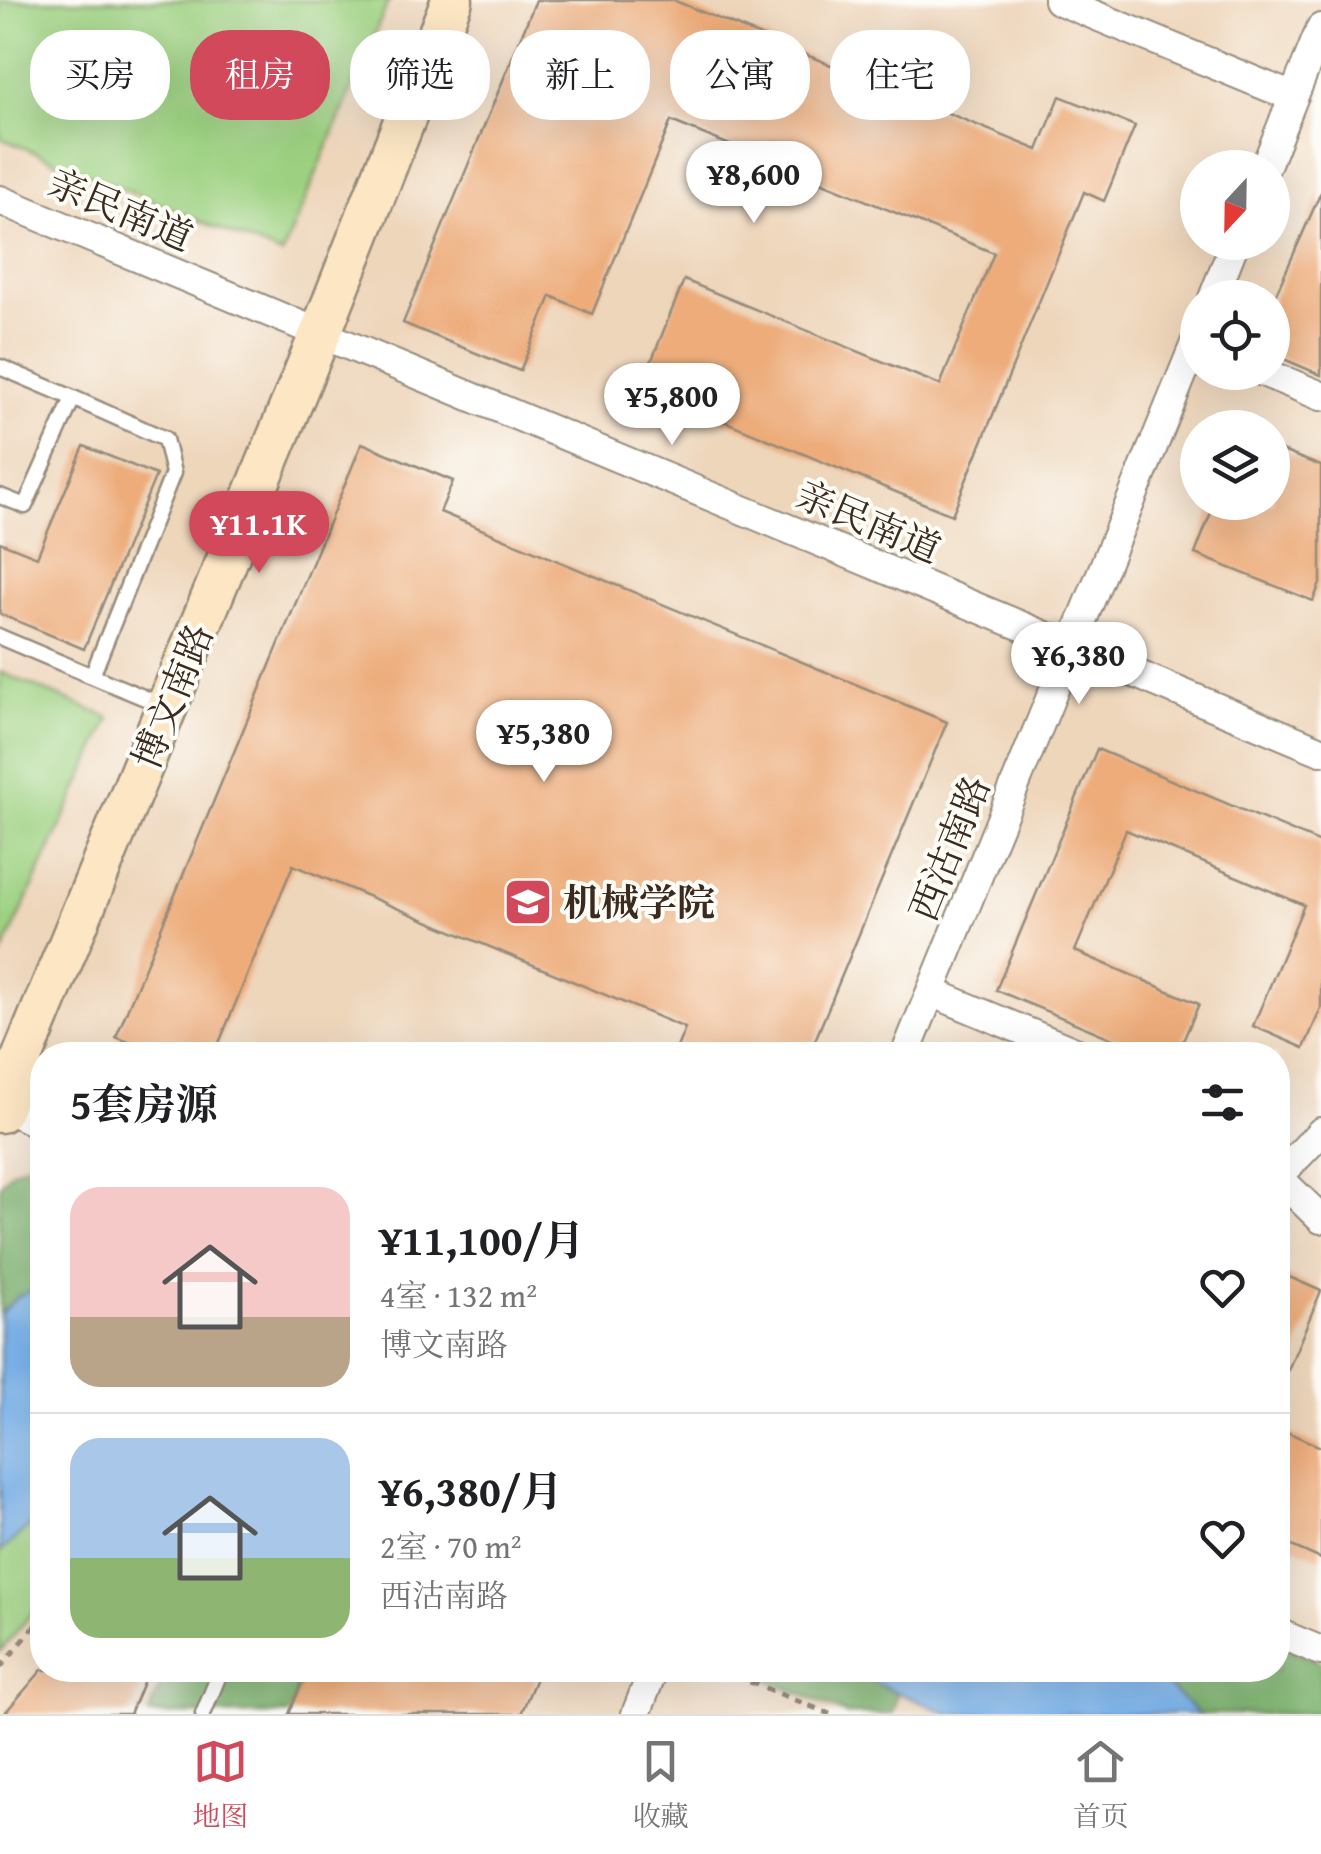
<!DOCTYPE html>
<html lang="zh">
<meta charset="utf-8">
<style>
:root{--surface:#fff;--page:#f6f6f6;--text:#202124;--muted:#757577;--line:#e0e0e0;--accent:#d1495b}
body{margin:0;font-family:"Gentium Book Plus","Noto Serif SC",serif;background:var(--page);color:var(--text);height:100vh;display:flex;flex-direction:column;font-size:38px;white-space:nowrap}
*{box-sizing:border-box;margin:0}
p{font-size:32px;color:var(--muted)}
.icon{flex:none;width:55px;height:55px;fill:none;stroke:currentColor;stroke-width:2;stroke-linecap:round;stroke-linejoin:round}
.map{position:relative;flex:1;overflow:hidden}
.details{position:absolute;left:30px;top:1042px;width:1260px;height:640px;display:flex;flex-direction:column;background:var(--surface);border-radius:40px;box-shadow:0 10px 40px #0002}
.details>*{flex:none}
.hud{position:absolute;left:30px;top:30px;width:1262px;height:90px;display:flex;gap:20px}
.needle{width:65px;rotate:202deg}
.tools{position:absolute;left:1180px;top:150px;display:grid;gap:20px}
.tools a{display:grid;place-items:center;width:110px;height:110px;border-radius:50%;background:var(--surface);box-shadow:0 10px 40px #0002;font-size:50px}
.price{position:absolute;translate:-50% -85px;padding:0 22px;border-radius:35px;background:#fff;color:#222;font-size:32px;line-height:65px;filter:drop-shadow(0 2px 5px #0008)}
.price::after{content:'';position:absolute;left:50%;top:60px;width:30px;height:22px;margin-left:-15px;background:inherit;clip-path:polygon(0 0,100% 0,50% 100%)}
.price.selected{background:var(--accent);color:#fff}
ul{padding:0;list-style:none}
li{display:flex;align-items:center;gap:30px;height:250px;padding:0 40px}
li+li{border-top:2px solid var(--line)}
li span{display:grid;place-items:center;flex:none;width:280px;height:200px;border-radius:30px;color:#555}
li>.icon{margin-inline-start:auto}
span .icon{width:120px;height:120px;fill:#fffc;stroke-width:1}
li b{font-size:42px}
h2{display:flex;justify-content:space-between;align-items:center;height:120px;padding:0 40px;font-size:42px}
.tag{padding:0 35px;border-radius:40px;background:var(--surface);box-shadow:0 10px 40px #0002;font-size:35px;line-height:90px}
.tag.selected{background:var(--accent);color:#fff}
.dock{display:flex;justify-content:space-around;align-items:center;height:140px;border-top:2px solid var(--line);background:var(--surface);font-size:28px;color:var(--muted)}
.dock a{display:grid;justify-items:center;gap:5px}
.dock .selected{color:var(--accent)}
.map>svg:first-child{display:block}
.built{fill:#eed6bb;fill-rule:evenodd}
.green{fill:#9dd181;stroke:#6c7e50;stroke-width:2.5}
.forest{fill:#7eb36f;stroke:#5c6e46;stroke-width:2.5}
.water{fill:#7cb4ec;stroke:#5c6f85;stroke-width:2.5}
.building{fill:#edac7a}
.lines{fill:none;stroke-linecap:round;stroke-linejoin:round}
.lane-casing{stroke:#968c7c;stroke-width:19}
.street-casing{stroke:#968c7c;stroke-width:32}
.secondary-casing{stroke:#968c7c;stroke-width:45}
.path{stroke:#968c7c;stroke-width:5;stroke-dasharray:8 8;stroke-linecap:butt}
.lane{stroke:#fff;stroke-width:14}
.street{stroke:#fff;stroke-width:28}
.secondary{stroke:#fce6c4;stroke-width:40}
.labels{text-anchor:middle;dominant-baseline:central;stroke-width:8;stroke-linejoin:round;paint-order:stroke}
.street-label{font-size:38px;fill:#3b2a1e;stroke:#fdfcf7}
.poi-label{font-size:38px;font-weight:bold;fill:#3b2a1e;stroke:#fdfcf7;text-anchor:start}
</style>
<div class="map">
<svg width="1321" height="1714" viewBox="0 0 1321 1714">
<rect width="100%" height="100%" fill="#fdfcf7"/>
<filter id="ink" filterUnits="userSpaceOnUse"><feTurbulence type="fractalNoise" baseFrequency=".01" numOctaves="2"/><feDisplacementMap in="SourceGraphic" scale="20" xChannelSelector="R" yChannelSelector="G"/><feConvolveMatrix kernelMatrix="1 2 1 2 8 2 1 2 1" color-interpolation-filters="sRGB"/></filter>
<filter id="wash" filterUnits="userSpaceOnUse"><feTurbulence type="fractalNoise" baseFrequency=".0048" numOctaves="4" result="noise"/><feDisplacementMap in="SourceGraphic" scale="40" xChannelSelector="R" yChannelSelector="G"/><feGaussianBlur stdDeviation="2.25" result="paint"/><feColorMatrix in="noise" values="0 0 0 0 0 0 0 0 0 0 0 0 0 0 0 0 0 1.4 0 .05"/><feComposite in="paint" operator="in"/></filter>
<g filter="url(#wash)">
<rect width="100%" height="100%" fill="#f2efdb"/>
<path class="built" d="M0,0H1321V1714H0ZM1198,168H1272V242H1198ZM1198,298H1272V372H1198ZM1198,428H1272V502H1198ZM42,1055H1278V1670H42Z"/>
<path class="green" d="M0,0H389L282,255L0,138Z
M0,672L110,718L0,959Z
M42,1515V1601L0,1652V1552Z"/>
<path class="forest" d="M42,1158V1286L17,1297L0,1314V1185L13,1170Z
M1278,1644L1321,1662V1714H1199L1150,1670H1278Z
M167,1670H307L289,1714H149Z
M747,1670H859L875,1683L897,1693L893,1714H846Z"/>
<path class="water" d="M42,1286V1515L0,1552V1314L17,1297Z
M859,1670H1150L1199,1714H949L875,1683Z"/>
<g id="blocks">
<path class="building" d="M536,0H673L1038,150L1060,96L1135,126L1104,201L1084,192L952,515L641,387L684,280L940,385L994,253L671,121L592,314L551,296L520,371L403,323Z
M1321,192V375L1272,354V303Z
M362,443L453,481L440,512L947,722L809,1055H674L685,1028L293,865L214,1055H160L116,1037Z
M84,446L156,475L84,649L0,614V542L37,557Z
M1272,447L1321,466V581L1313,601L1195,554L1215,502H1272Z
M1097,749L1321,843V1008L1304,1048L1253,1026L1304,905L1126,830L1075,951L1199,1004L1177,1055H1151L996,990Z
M1278,1272L1321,1291L1278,1394Z
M1278,1428L1321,1447V1559L1278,1540Z
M42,1670H148L130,1714H4Z
M307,1670H517L536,1678L521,1714H289Z"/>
</g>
</g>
<g filter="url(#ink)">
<use href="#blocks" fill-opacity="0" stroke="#968c7c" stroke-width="2.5"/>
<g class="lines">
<g class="lane-casing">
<path id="lane" d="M0,367L73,398L25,506L0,496
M0,637L92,676L173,473L165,439L73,398
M92,676L162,705
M203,1714L221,1670"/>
</g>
<g class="street-casing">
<path id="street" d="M1058,0L1293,97
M1265,168L1321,28
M0,200L1321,751
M1213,298L1235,242
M1263,372L1321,396
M931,992L1082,1055
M905,1055L1198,336
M0,1105L42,1125
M1321,1132L1278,1177L1321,1219
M1278,1633L1321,1651
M636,1714L653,1670"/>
</g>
<g class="secondary-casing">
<path id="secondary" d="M0,1112L321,332L452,0"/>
</g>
<path class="path" d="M0,1668L42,1618
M720,1670L830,1714"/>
<use href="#lane" class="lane"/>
<use href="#street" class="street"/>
<use href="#secondary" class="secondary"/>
</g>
</g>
<defs>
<g id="university-square" transform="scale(2.5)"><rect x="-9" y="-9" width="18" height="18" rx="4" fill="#d1495b" stroke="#fdfcf7"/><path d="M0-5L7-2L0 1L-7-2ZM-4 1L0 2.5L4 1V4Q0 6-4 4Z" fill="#fff"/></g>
</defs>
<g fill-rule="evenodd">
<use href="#university-square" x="528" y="902"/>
</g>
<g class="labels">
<g class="street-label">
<text transform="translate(121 209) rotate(23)">亲民南道</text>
<text transform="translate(869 521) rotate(23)">亲民南道</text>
<text transform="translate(172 696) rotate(-68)">博文南路</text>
<text transform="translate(949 848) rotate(-68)">西沽南路</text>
</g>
<g class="poi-label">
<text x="563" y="902">机械学院</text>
</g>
</g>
</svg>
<div class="tools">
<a><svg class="needle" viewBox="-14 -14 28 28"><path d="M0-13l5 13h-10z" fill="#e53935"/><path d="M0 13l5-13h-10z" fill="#757577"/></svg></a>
<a><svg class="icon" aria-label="locate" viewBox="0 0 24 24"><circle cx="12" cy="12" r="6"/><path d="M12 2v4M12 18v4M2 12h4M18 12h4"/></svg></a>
<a><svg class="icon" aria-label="layers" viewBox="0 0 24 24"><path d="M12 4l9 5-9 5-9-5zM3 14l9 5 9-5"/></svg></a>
</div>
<b class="price" style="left:754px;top:226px">¥8,600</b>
<b class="price" style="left:672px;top:448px">¥5,800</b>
<b class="price selected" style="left:259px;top:576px">¥11.1K</b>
<b class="price" style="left:1079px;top:707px">¥6,380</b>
<b class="price" style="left:544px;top:785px">¥5,380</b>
<div class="hud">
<a class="tag">买房</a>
<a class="tag selected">租房</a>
<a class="tag">筛选</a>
<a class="tag">新上</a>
<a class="tag">公寓</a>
<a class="tag">住宅</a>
</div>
<section class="details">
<h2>5套房源<svg class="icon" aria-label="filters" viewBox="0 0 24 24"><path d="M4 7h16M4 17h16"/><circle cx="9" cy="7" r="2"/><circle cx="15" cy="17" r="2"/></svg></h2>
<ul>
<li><span style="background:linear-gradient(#f6c9c9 65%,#b9a48a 0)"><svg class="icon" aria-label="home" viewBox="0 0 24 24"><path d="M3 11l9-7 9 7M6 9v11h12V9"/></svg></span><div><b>¥11,100/月</b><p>4室 · 132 m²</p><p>博文南路</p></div><svg class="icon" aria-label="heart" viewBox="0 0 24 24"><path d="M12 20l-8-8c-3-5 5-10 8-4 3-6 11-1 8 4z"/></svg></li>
<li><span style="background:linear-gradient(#a9c7e8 60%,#8fb573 0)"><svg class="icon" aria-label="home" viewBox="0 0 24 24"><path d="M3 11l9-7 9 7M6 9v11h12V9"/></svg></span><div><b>¥6,380/月</b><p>2室 · 70 m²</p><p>西沽南路</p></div><svg class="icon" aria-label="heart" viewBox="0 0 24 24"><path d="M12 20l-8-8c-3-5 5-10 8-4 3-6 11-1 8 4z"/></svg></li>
</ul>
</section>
</div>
<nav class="dock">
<a class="selected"><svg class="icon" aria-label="map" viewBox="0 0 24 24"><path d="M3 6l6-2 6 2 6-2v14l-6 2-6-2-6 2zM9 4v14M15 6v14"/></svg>地图</a>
<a><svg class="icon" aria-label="saved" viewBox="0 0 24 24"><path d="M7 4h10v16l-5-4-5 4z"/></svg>收藏</a>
<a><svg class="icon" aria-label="home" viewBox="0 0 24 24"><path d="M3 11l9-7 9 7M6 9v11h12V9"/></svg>首页</a>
</nav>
